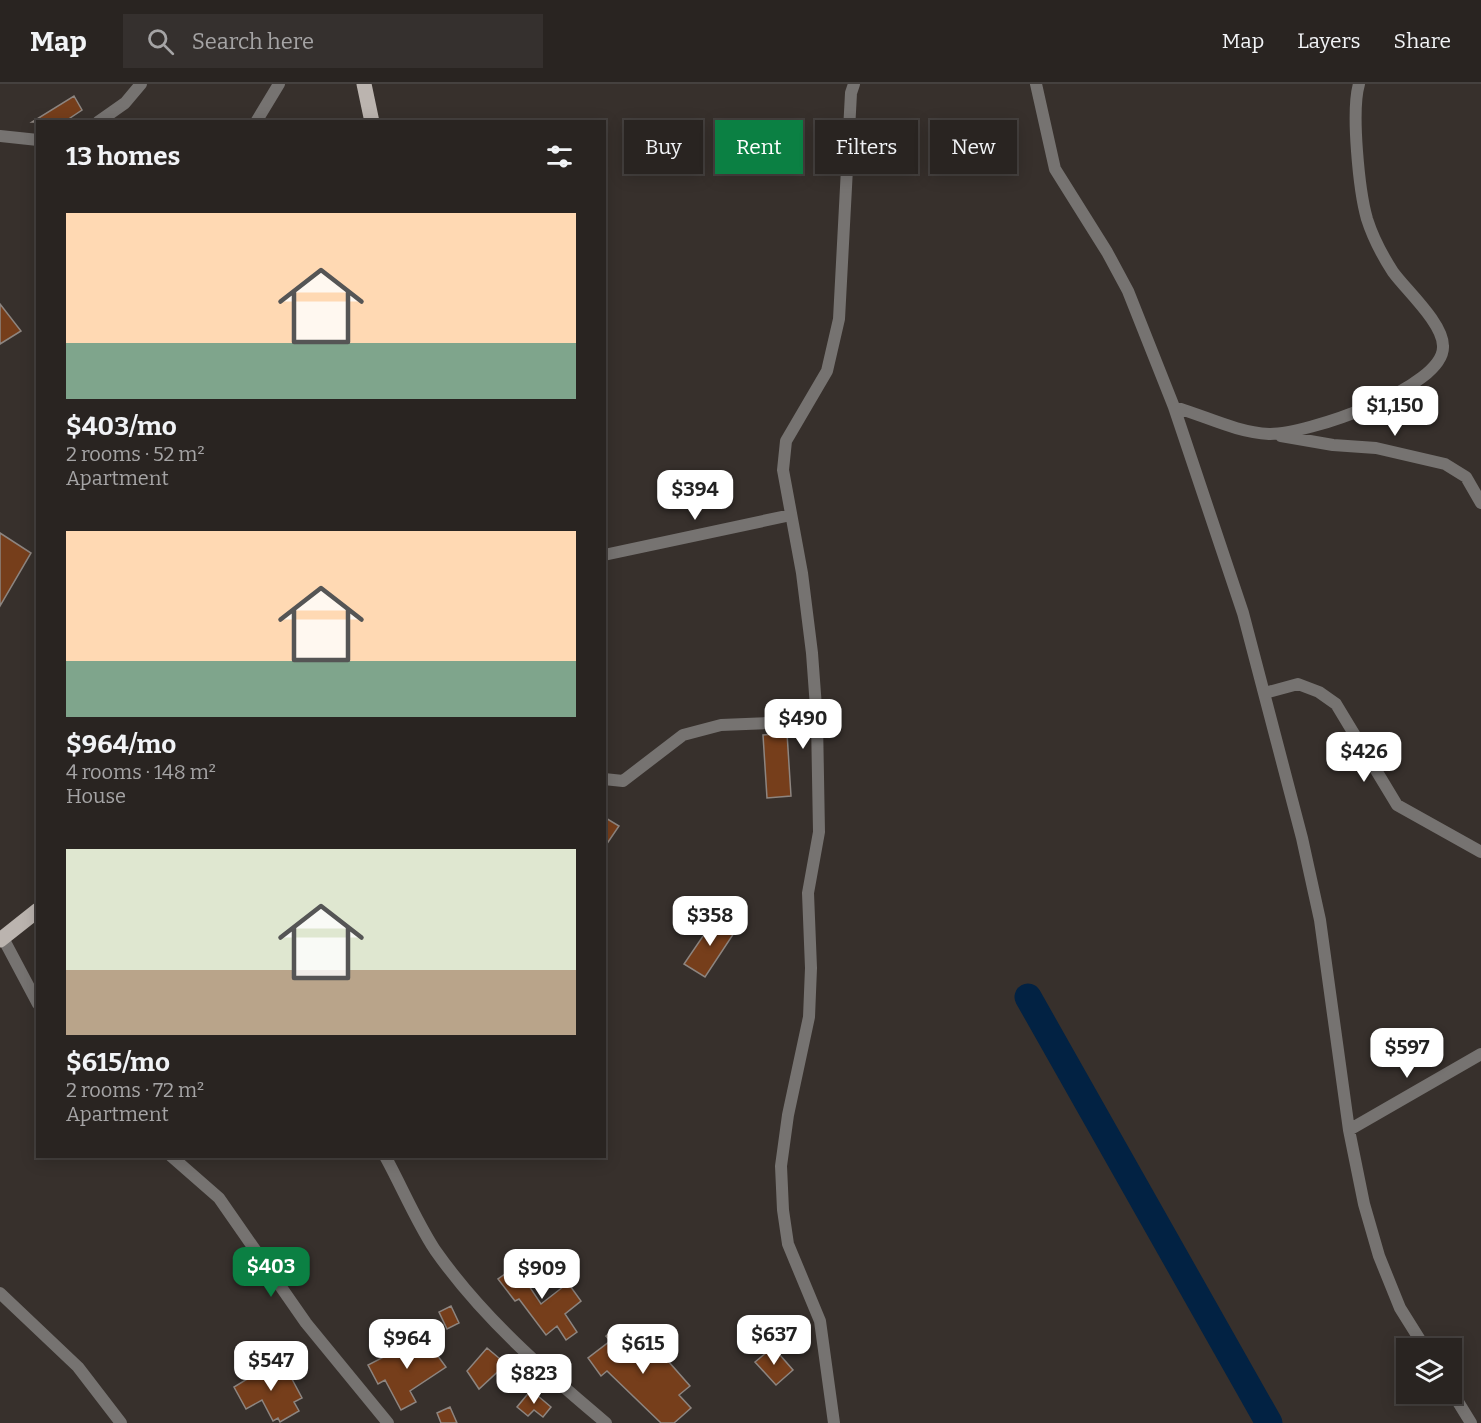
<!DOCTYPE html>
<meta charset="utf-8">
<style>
:root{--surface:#292421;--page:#35302e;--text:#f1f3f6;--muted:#a5a4a5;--line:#45413f;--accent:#0b8043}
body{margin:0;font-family:Bitter,serif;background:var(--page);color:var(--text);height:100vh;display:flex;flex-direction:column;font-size:22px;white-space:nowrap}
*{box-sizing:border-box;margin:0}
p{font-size:20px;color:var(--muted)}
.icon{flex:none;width:33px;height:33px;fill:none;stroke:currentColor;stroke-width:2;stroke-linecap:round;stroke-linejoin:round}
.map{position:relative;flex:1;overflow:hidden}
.drawer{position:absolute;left:36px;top:36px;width:570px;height:1038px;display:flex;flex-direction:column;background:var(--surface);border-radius:0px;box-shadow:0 3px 15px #0003,0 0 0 2px var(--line)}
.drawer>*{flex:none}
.guide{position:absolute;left:624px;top:36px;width:570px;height:54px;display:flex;gap:12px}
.buttons{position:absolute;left:1396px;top:1254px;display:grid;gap:12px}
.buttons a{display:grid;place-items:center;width:66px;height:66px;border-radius:0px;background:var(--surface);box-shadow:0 3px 15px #0003,0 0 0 2px var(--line);font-size:30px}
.price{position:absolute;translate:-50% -51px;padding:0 14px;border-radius:12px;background:#fff;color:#222;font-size:20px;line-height:39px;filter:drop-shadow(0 2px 3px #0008)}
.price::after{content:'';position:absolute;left:50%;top:36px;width:18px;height:14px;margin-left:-9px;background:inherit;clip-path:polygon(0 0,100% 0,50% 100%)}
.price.active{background:var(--accent);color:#fff}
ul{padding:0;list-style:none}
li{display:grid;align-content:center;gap:12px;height:318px;padding:0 30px}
li span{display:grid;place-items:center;height:186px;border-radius:0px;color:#555}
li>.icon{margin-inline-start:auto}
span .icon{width:108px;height:108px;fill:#fffc;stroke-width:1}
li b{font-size:26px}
h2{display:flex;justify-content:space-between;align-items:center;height:72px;padding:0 30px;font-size:26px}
.tag{padding:0 21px;border-radius:0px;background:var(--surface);box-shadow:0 3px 15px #0003,0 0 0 2px var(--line);font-size:21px;line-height:54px}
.tag.active{background:var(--accent);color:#fff}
header{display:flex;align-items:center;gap:36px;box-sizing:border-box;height:84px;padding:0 30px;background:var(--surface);border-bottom:2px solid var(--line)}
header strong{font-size:28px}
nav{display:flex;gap:33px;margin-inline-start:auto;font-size:21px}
.search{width:420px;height:54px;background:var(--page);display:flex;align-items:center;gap:15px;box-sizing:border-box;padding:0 21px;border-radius:0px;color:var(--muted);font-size:22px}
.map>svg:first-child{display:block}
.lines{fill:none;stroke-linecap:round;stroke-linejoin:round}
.river{stroke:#022243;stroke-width:27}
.building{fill:#763e1b;stroke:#8d8580;stroke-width:1.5}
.street{stroke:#767371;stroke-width:12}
.primary{stroke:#bbb4af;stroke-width:15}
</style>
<header>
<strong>Map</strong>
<div class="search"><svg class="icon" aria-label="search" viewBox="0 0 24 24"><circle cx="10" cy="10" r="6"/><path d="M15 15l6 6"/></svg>Search here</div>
<nav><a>Map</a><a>Layers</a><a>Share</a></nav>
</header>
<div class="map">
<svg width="1481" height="1339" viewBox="0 0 1481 1339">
<rect width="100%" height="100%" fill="#37302c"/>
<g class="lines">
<path class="river" d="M1028,913L1269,1339"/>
</g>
<path class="building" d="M74,12L82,26L64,38H32Z
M0,220L21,247L0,260Z
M0,449L31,469L0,522Z
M787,649L791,712L767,714L763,651Z
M604,733L619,742L604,764Z
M716,833L736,846L705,893L684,880Z
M526,1175L538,1190L527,1199L541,1220L568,1199L581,1217L565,1230L577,1248L566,1256L557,1242L546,1251L519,1215L515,1217L498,1195Z
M451,1222L459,1239L447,1245L439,1228Z
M618,1242L626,1251L631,1245L650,1263L654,1261L690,1302L679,1311L691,1324L674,1339H661L607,1287L601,1292L588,1274L610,1257L606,1252Z
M424,1252L430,1265L432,1264L446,1283L410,1307L416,1318L401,1326L385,1296L378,1300L368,1281Z
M773,1263L793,1286L776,1301L755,1278Z
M487,1264L506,1280L479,1305L467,1287Z
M272,1280L276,1287L285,1282L302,1314L294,1318L299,1327L280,1338L278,1334L273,1337L262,1316L246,1325L234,1303Z
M531,1306L551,1323L543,1333L534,1326L528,1332L517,1323Z
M450,1323L457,1339H441L437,1329Z"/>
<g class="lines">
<path class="street" d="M1036,0L1055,85L1107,168L1128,207L1174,323L1243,529L1302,754L1320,836L1349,1046L1364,1120L1379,1172L1400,1224L1425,1264
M98,38L125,19L141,0
M256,38L279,0
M0,52L38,56
M1174,323C1206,332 1235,348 1269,350C1305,351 1445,304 1443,262C1443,239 1406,206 1393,188C1382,171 1373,154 1367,135C1359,107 1351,27 1359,0
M1281,352L1333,361L1376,364L1445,380L1466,393L1481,419
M604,471L791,431
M1265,609L1298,600L1319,608L1336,620L1397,721L1481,768
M604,695L623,697L683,651L721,641L817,637
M3,854L38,920
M1349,1046L1481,970
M171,1072L219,1114L306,1239L388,1339
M385,1072C402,1103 416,1137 435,1166C482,1233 544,1287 606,1339
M0,1209L78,1283L121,1339
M1452,1308L1471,1339
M834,1339L820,1237L788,1160L783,1126L781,1082L788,1031L809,933L811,884L808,809L819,748L817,637L812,569L802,489L783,386L786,357L827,287L839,235L851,9L854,0"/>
<path class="primary" d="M364,0L372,38
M0,856L38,826"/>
</g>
</svg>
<div class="buttons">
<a><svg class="icon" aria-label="layers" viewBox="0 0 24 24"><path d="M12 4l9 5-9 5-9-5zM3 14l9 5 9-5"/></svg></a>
</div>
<b class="price" style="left:1395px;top:353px">$1,150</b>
<b class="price" style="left:695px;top:437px">$394</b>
<b class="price" style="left:803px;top:666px">$490</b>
<b class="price" style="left:1364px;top:699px">$426</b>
<b class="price" style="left:710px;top:863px">$358</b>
<b class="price" style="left:1407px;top:995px">$597</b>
<b class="price active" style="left:271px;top:1214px">$403</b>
<b class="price" style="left:542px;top:1216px">$909</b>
<b class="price" style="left:774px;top:1282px">$637</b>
<b class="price" style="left:407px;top:1286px">$964</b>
<b class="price" style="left:643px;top:1291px">$615</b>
<b class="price" style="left:271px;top:1308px">$547</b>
<b class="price" style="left:534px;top:1321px">$823</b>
<div class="guide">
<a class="tag">Buy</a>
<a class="tag active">Rent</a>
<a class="tag">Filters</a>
<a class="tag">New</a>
</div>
<section class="drawer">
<h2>13 homes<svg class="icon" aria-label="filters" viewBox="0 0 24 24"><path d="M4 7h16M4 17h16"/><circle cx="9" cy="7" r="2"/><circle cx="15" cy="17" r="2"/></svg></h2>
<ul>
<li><span style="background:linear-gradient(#ffd9b3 70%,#7fa58c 0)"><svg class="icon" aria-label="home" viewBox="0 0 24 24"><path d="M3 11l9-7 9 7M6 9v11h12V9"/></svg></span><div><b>$403/mo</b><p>2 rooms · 52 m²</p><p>Apartment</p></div></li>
<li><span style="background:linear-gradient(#ffd9b3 70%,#7fa58c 0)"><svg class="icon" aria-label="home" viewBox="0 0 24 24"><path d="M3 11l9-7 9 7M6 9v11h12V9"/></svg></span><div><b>$964/mo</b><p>4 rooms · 148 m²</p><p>House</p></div></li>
<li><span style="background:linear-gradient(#dfe7d0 65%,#b9a48a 0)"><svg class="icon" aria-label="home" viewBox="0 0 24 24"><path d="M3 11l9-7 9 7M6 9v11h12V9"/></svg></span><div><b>$615/mo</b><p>2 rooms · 72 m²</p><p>Apartment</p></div></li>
</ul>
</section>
</div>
